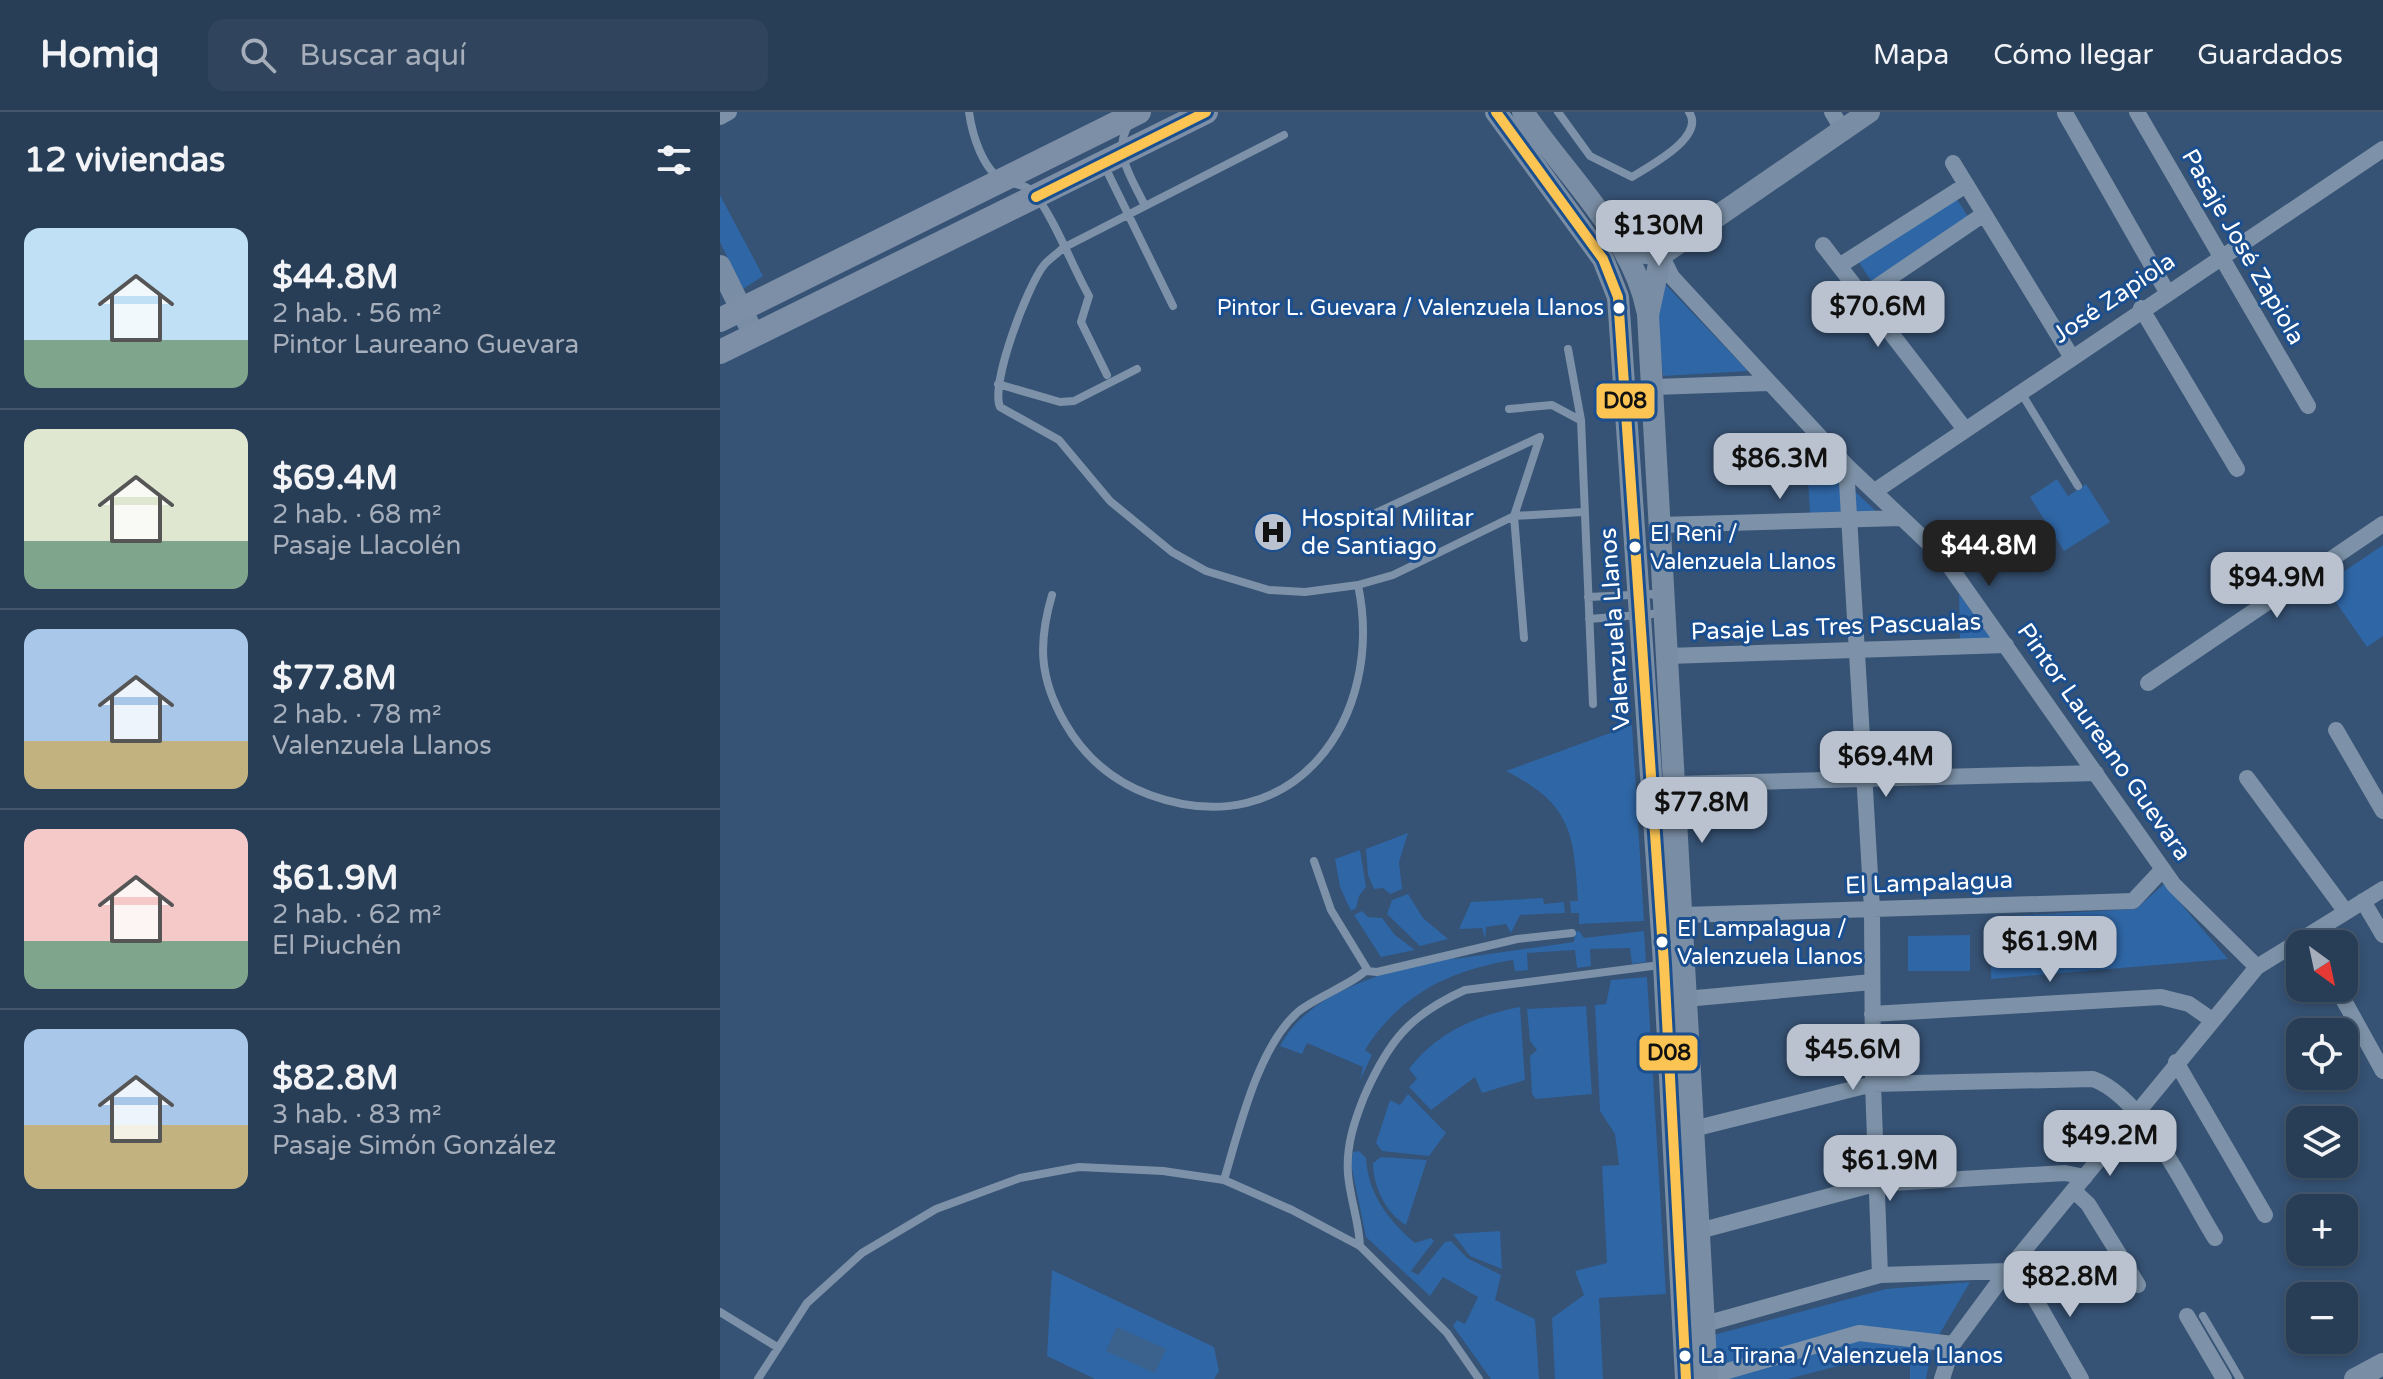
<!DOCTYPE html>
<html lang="es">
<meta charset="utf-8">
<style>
:root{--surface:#283e57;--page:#30455d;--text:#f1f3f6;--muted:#a5aeba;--line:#44576d;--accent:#b9c2ce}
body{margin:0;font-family:"Varela Round",sans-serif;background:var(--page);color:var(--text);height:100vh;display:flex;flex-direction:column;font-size:30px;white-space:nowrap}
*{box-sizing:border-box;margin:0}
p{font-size:26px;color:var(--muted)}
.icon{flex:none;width:44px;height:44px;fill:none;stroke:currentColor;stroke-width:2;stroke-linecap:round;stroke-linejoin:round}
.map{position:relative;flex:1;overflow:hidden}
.sheet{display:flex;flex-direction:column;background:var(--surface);width:720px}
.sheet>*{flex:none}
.needle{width:52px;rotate:147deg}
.buttons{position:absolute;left:1566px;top:818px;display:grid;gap:16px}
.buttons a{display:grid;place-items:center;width:72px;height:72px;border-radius:16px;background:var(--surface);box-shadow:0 4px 12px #0003,0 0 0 2px var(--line);font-size:40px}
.price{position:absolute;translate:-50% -68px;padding:0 18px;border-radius:16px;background:var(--accent);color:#111;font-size:26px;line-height:52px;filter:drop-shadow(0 2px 4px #0008)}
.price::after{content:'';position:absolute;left:50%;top:48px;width:24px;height:18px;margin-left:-12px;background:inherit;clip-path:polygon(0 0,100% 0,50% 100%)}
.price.selected{background:#222;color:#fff}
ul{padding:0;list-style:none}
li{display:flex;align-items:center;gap:24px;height:200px;padding:0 24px}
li+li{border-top:2px solid var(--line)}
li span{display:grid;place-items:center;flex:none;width:224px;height:160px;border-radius:16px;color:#555}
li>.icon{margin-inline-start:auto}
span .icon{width:96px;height:96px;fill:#fffc;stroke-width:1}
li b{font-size:34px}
h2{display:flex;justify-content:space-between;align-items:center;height:96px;padding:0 24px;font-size:34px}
header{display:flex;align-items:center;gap:48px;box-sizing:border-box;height:112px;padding:0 40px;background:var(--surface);border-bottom:2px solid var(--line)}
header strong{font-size:38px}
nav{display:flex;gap:44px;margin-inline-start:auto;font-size:28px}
.search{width:560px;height:72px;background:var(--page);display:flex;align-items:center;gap:20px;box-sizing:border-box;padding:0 28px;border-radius:16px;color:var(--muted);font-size:30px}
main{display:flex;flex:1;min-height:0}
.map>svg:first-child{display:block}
.green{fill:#2f66a5}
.water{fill:#3b618d}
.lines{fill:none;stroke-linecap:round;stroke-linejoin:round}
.lane{stroke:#7d92a8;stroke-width:8}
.street{stroke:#7d92a8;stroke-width:16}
.secondary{stroke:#798da4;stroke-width:22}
.primary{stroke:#7d8ea7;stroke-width:24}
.bus-1-casing{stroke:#1b4f8f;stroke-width:16}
.bus-1{stroke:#fcc553;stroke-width:10}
.bus-dot{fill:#fff;stroke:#1b4f8f;stroke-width:3}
.labels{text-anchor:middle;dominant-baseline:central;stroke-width:6;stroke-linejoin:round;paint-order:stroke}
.bus-label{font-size:22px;fill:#fff;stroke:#1b4f8f;text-anchor:start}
.street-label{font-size:24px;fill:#fff;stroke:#1b4f8f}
.poi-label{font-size:24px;fill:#fff;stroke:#1b4f8f;text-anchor:start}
.line-badge{stroke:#1b4f8f;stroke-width:3}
.pale-badge-label{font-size:22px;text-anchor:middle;font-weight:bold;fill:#111}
</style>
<header>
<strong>Homiq</strong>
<div class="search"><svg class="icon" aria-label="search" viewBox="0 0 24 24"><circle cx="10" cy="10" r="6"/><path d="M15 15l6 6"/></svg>Buscar aquí</div>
<nav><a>Mapa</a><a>Cómo llegar</a><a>Guardados</a></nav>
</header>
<main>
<section class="sheet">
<h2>12 viviendas<svg class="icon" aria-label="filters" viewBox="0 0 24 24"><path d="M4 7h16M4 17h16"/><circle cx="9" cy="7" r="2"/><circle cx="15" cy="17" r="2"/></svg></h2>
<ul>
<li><span style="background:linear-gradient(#bfe0f5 70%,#7fa58c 0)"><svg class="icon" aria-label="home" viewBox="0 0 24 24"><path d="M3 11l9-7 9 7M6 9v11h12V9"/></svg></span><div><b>$44.8M</b><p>2 hab. · 56 m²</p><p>Pintor Laureano Guevara</p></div></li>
<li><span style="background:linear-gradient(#dfe7d0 70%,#7fa58c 0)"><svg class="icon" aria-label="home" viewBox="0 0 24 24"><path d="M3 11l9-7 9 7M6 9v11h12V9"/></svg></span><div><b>$69.4M</b><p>2 hab. · 68 m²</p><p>Pasaje Llacolén</p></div></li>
<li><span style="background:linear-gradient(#a9c7e8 70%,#c2b280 0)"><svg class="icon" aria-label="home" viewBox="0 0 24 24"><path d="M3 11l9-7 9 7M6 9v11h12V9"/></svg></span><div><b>$77.8M</b><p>2 hab. · 78 m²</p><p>Valenzuela Llanos</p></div></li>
<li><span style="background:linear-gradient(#f6c9c9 70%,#7fa58c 0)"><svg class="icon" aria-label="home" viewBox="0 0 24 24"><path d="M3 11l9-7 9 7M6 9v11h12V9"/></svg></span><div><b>$61.9M</b><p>2 hab. · 62 m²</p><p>El Piuchén</p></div></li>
<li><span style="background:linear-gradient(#a9c7e8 60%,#c2b280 0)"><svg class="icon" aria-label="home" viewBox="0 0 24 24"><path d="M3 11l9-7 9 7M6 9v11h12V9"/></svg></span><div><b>$82.8M</b><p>3 hab. · 83 m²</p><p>Pasaje Simón González</p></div></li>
</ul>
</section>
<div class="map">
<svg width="1663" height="1267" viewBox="0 0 1663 1267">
<rect width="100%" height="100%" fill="#365274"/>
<path class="green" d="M0,83L43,164L23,177L0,130Z
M1236,86L1251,109L1153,172L1138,149Z
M945,172L1028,259L943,264L936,199Z
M1086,334L1157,400L1090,401Z
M1337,367L1348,384L1366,372L1390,410L1344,439L1310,385Z
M1663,433V524L1647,535L1604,473Z
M1239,482L1272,527L1240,529Z
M912,613L924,809L859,812V801H851L850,789H858C854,720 851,692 786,659Z
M688,721L679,750L682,777L670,782L663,776L654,777L648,763L646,737Z
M640,738L646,775L639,784L636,796L631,799L620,775L615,747Z
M1444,772L1508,847L1271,867L1272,805L1416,797Z
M688,782L703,806L728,827L700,834L667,802L672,788Z
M823,786L824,792L844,790L845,801L800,803L791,821L786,812L766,815L765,827L762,816L739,817L751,790Z
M642,799L648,805L662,806L675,823L695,838L661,845L634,803Z
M859,819L864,826L924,819L926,850L912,852L910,836L870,837L871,854L857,856L855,838L807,841L808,858L795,859L793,848C730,858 679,883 645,938L652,943L640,968L643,955L587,931L582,942L560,934C591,875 674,860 732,841L734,847L854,830L855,820Z
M1250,823V859H1188V824Z
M927,865L946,1182L879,1186L883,1267H835L832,1206L864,1183L855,1159L887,1151L882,1054L899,1053L895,1022L880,999L875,893L886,892L891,868Z
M866,894L872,982L816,987L812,982L810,944L817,938L810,929L807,897Z
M800,895L805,968L762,981L755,965L711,998L689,975L697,967L689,957C716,921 757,903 800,895Z
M688,982L726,1021L709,1044L662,1039L656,1031L670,988L680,993Z
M639,1039L646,1046C648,1082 668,1108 695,1131L711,1126L714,1129L691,1159L698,1163L725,1130L731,1129L747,1146L781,1163L775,1188L815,1207L819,1267H771L733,1214L737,1208L745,1212L758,1185L723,1165L710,1184L646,1125L631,1052L633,1040Z
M661,1045L707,1048L686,1113C665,1101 653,1073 653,1051Z
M780,1119L782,1157L750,1144L733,1122Z
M332,1158L494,1235L499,1259L494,1267H375L327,1244Z
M1250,1170L1212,1235L1206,1267H1190V1253L1145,1247L1068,1267H987L986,1225L1166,1177Z"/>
<path class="water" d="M397,1215L446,1237L435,1261L386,1239Z"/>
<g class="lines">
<path class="lane" d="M249,0C252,22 263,60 285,69C295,73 305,72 313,80C333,103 353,156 369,184L361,210L387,263
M838,0L870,44L912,65C929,54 986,25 969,0
M408,14C392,41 413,68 425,94
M564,23L343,136C337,142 329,147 324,153C308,173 270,271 280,295L339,328L390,389L452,440L486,459L549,478L585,480L638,473L673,463L794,404L863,400
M385,55L453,194
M848,237L861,308L873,592
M278,272L340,290L354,289L417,257
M1300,279L1358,374
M789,297L832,293L860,308
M656,401L820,325
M332,483C318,531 319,566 345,611C365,646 392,669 430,683C573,735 666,606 638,473
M868,485L933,482L940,489
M869,507L944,501
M804,526L794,404L820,325
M647,859L657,860L797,827L852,821
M504,1068C519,1018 538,934 579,899C595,886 638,869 647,857L611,798L594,749
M640,1134C639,1109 630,1087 628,1062C626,1034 634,1010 644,985C668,930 689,903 745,878L940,853
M0,1200L57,1235
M1483,1204L1520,1267
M38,1267L87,1191L142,1141L216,1097L300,1066L359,1055L443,1059L504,1068L572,1098L640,1134L727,1221L759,1267"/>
<path class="street" d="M1112,0L1123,18
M1417,0L1588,294
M1345,1L1447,180
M0,5L9,0
M1233,51L1351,244
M1103,133L1244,316
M941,143L952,165L1126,353L1223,445L1454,773L1537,855
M1119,154L1246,73
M1143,184L1264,102
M1421,196L1517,357
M934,275L1048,271
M1126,353L1152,797L1153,972L1160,1163
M1155,379L1663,37
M940,413L1181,406
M948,544L1286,533
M1428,571L1663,412
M1616,618L1663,699
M1527,666L1626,800
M955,672L1376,661
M1643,789L1663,823
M963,803L1413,789L1443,757
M1617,876L1663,959
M965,887L1152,870
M1152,902L1441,885L1469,892L1492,908
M1456,950L1545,1103
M973,1017L1153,972L1373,967C1425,986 1466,1080 1495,1126
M1354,1079L1368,1092L1418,1173
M979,1119L1155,1072L1345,1061L1365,1065
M1294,1150L1361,1267
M1467,1204L1504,1267
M985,1212L1160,1163L1287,1159
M987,1265L1139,1221L1233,1232
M1222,1267L1233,1232L1287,1159L1537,855L1663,777"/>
<path class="secondary" d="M776,0L883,147L898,185L944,852L966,1267
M803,0C843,60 913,125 927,198
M899,131L919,140L941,143L1149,0
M941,143L928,203L987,1267
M0,154L34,223
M1635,1267L1663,1252"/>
<path class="primary" d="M0,208L419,0
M0,240L486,0"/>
<g class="bus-1-casing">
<path id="bus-1" d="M776,0L883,147L898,185L944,852L966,1267
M316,85L486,0"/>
</g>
<use href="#bus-1" class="bus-1"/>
</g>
<defs>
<g id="hospital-disc" transform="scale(2)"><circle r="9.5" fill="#b9c2ce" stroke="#1b4f8f"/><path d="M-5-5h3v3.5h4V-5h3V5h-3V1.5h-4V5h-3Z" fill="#111"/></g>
</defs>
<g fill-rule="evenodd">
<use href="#hospital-disc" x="553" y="420"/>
</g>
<g class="bus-dot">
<circle cx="899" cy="196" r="7"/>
<circle cx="915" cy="435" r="7"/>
<circle cx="942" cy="830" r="7"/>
<circle cx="965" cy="1244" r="7"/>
</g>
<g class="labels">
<g class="bus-label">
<text x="884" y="196" text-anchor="end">Pintor L. Guevara / Valenzuela Llanos</text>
<text x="930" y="422">El Reni /<tspan x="930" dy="28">Valenzuela Llanos</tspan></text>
<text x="957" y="817">El Lampalagua /<tspan x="957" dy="28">Valenzuela Llanos</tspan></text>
<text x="980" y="1244">La Tirana / Valenzuela Llanos</text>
</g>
<g class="street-label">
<text transform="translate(1523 135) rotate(60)">Pasaje José Zapiola</text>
<text transform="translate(1394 186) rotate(-34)">José Zapiola</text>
<text transform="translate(1116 515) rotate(-2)">Pasaje Las Tres Pascualas</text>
<text transform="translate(895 517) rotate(-94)">Valenzuela Llanos</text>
<text transform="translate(1384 630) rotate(55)">Pintor Laureano Guevara</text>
<text transform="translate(1209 771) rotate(-2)">El Lampalagua</text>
</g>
<g class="poi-label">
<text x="581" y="406">Hospital Militar<tspan x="581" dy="28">de Santiago</tspan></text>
</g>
</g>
<g class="line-badge">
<rect x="875" y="270" width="61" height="38" rx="8" fill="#fcc553"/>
<rect x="918" y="922" width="61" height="38" rx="8" fill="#fcc553"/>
</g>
<g class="pale-badge-label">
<text x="905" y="296">D08</text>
<text x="949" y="948">D08</text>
</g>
</svg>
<div class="buttons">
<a><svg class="needle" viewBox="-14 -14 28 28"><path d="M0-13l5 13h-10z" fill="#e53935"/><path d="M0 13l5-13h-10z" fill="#a5aeba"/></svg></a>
<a><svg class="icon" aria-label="locate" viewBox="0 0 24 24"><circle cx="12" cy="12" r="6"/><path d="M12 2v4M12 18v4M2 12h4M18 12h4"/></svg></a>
<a><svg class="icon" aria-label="layers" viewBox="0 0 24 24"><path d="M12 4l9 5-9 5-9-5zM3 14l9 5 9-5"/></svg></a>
<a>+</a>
<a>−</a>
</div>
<b class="price" style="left:939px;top:156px">$130M</b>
<b class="price" style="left:1158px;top:237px">$70.6M</b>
<b class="price" style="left:1060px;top:389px">$86.3M</b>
<b class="price selected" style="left:1269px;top:476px">$44.8M</b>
<b class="price" style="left:1557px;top:508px">$94.9M</b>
<b class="price" style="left:1166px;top:687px">$69.4M</b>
<b class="price" style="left:982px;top:733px">$77.8M</b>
<b class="price" style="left:1330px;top:872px">$61.9M</b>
<b class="price" style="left:1133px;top:980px">$45.6M</b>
<b class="price" style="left:1390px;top:1066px">$49.2M</b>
<b class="price" style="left:1170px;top:1091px">$61.9M</b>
<b class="price" style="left:1350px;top:1207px">$82.8M</b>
</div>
</main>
